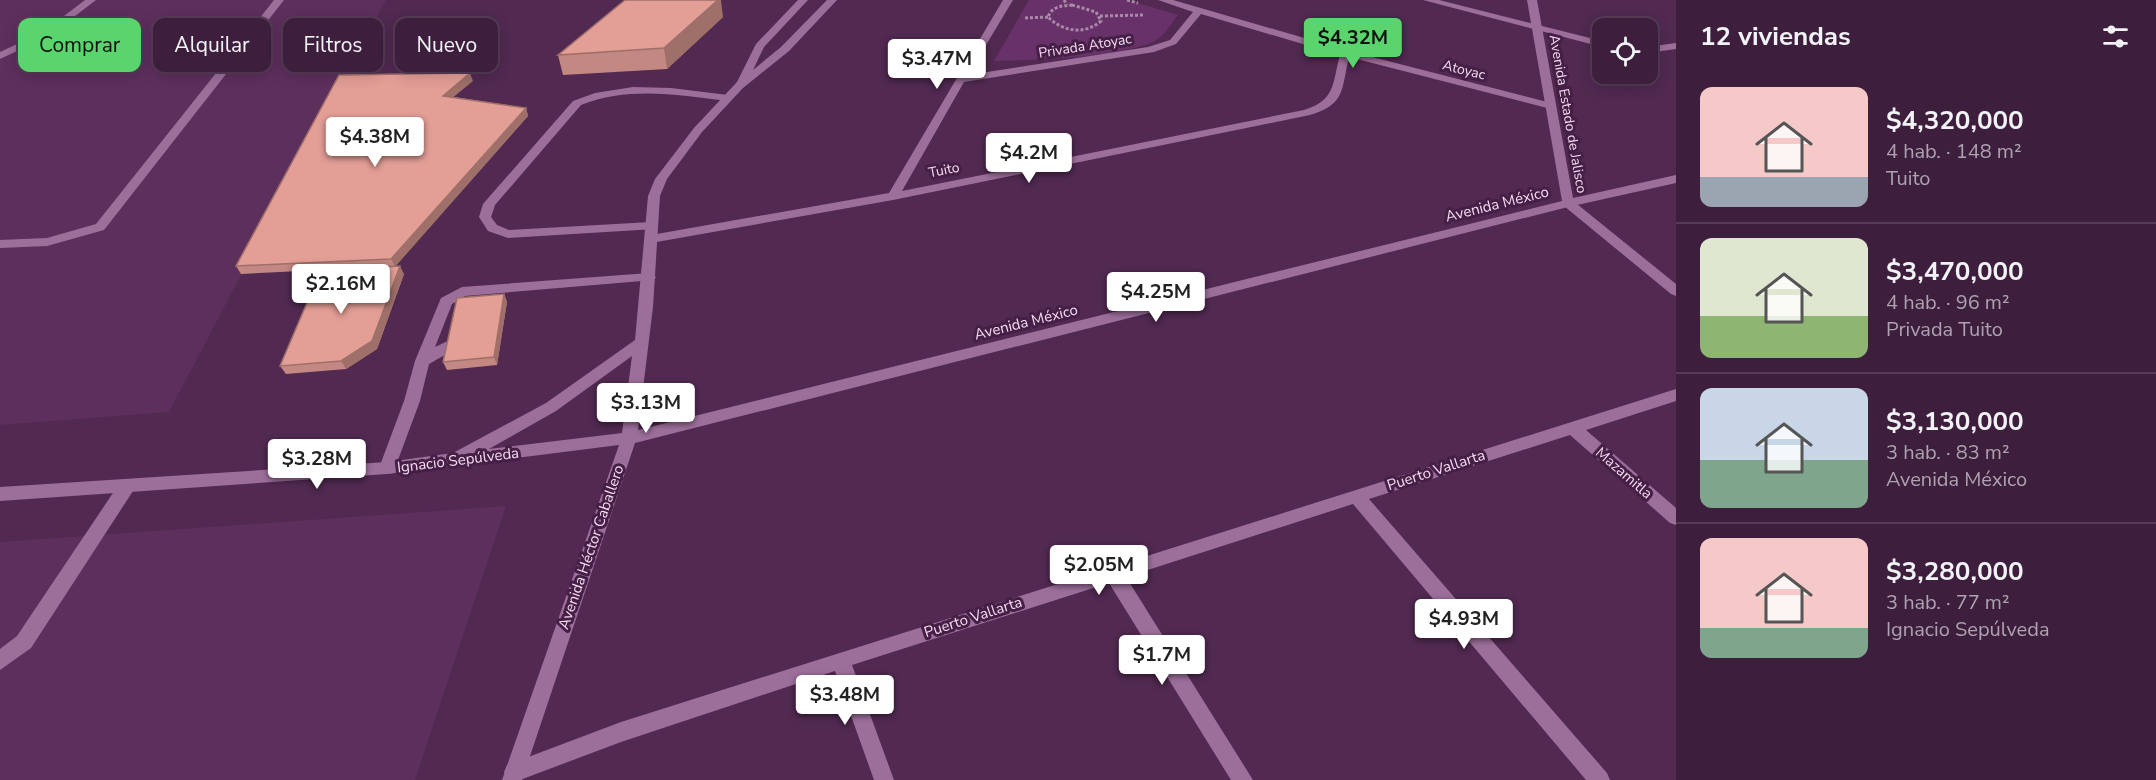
<!DOCTYPE html>
<html lang="es">
<meta charset="utf-8">
<style>
:root{--surface:#3d1f3d;--page:#442744;--text:#f1f3f6;--muted:#ada2b0;--line:#563d57;--accent:#5ad56e}
body{margin:0;font-family:"Nunito Sans",sans-serif;background:var(--page);color:var(--text);height:100vh;display:flex;flex-direction:column;font-size:22px;white-space:nowrap}
*{box-sizing:border-box;margin:0}
p{font-size:20px;color:var(--muted)}
.icon{flex:none;width:33px;height:33px;fill:none;stroke:currentColor;stroke-width:2;stroke-linecap:round;stroke-linejoin:round}
.map{position:relative;flex:1;overflow:hidden}
.side{display:flex;flex-direction:column;background:var(--surface);width:480px}
.side>*{flex:none}
.hud{position:absolute;left:18px;top:18px;width:570px;height:54px;display:flex;gap:12px}
.fabs{position:absolute;left:1592px;top:18px;display:grid;gap:12px}
.fabs a{display:grid;place-items:center;width:66px;height:66px;border-radius:12px;background:var(--surface);box-shadow:0 3px 15px #0003,0 0 0 2px var(--line);font-size:30px}
.price{position:absolute;translate:-50% -51px;padding:0 14px;border-radius:6px;background:#fff;color:#222;font-size:20px;line-height:39px;filter:drop-shadow(0 2px 3px #0008)}
.price::after{content:'';position:absolute;left:50%;top:36px;width:18px;height:14px;margin-left:-9px;background:inherit;clip-path:polygon(0 0,100% 0,50% 100%)}
.price.selected{background:var(--accent);color:#111}
ul{padding:0;list-style:none}
li{display:flex;align-items:center;gap:18px;height:150px;padding:0 24px}
li+li{border-top:2px solid var(--line)}
li span{display:grid;place-items:center;flex:none;width:168px;height:120px;border-radius:12px;color:#555}
li>.icon{margin-inline-start:auto}
span .icon{width:72px;height:72px;fill:#fffc;stroke-width:1}
li b{font-size:26px}
h2{display:flex;justify-content:space-between;align-items:center;height:72px;padding:0 24px;font-size:26px}
.chip{padding:0 21px;border-radius:12px;background:var(--surface);box-shadow:0 3px 15px #0003,0 0 0 2px var(--line);font-size:21px;line-height:54px}
.chip.selected{background:var(--accent);color:#111}
main{display:flex;flex:1;min-height:0}
.map>svg:first-child{display:block}
.built{fill:#5d2f5d}
.green{fill:#69316a}
.lines{fill:none;stroke-linecap:round;stroke-linejoin:round}
.path{stroke:#a989a8;stroke-width:3;stroke-dasharray:3 2;stroke-linecap:butt}
.lane{fill:#9c6f9b;fill-rule:evenodd}
.street{fill:#9c6f9b;fill-rule:evenodd}
.secondary{fill:#9c6f9b;fill-rule:evenodd}
.wall{fill:#c38881}
.shaded-wall{fill:#9f6f69}
.building{fill:#e39e96;stroke:#9f6f69;stroke-width:1.5}
.labels{text-anchor:middle;dominant-baseline:central;stroke-width:6;stroke-linejoin:round;paint-order:stroke}
.far-street-label{font-size:14px;fill:#f4dbf3;stroke:#461f46}
.street-label{font-size:15px;fill:#f4dbf3;stroke:#461f46}
</style>
<main>
<div class="map">
<svg width="1676" height="780" viewBox="0 0 1676 780">
<rect width="100%" height="100%" fill="#512951"/>
<path class="built" d="M0,0H386L169,412L0,425Z
M506,506L415,780H0V542Z"/>
<path class="green" d="M1029,0H1127L1178,15C1171,24 1164,37 1153,42C1114,58 1037,60 994,61Z"/>
<g class="lines">
<path class="path" d="M1064,0L1067,5
M1127,0L1138,3
M1072,5L1096,12L1101,21C1085,35 1063,32 1048,17C1052,6 1062,6 1072,5Z
M1100,16L1144,15
M1025,18L1048,17"/>
<path class="lane" d="M85,0H96L49,36L0,59V52L43,32Z
M274,0H284L104,230L47,246L0,248V240L47,238L96,224Z
M633,87L671,88L728,95L733,98L728,101C678,95 629,86 581,105L495,205L491,217L497,225L509,230L651,222L655,223L657,226L655,229L508,238L488,231L479,217L483,204L573,101L595,93Z
M649,273L656,277L654,280L465,296L452,304L435,347L452,339L459,344L457,348L429,364L420,401L395,468L393,473L387,474L381,473L379,468L404,401L415,361L441,298L462,287Z
M127,479L133,481L135,486L133,491L31,648L0,670V649L17,636L121,481Z"/>
<path class="street" d="M1003,0H1013L968,75L1148,47L1170,40L1193,12L1158,0H1173L1349,51L1555,104L1556,106L1551,109L1349,57C1341,90 1346,104 1310,115L893,200L651,243L646,242L645,239L646,236L651,235L889,193ZM1201,14L1340,55C1332,84 1336,100 1304,110L902,191L964,82L1154,52L1176,44Z
M1423,0H1439L1602,41V47Z
M1676,43V49L1647,53V47Z
M1568,199L1572,200L1676,284V296L1671,294L1564,206V200Z
M1676,389V401L1586,430L1676,508V525L1670,523L1570,435L1369,499L1607,773L1610,780H1586L1353,504L1126,577L1253,780H1231L1109,583L852,665L894,780H874L835,671L621,742L520,780L507,779L504,772L507,765L621,722Z"/>
<path class="secondary" d="M798,0H808L764,47L753,70L781,47L827,0H837L789,51L743,88L702,132L667,179L660,196L653,307L638,430L1562,201L1527,0H1537L1573,198L1676,175V183L1568,207L635,443L522,780H502L619,445L387,474L0,501V487L387,462L453,453L546,403L635,340L648,196L655,179L694,128L737,82L756,44ZM632,356L622,433L489,449L556,411Z"/>
</g>
<path class="wall" d="M723,17L667,69L563,75L558,55Z
M473,81L453,97L526,108L528,116L395,266L404,274L377,349L346,369L286,374L280,366L321,270L241,274L236,266Z
M504,294L507,302L497,365L447,370L443,362Z"/>
<path class="shaded-wall" d="M718,0H721L723,17L667,69L664,48Z
M470,73L473,81L446,103L443,96Z
M526,108L528,116L395,267L391,259Z
M400,266L404,274L377,349L346,369L341,361Z
M504,294L507,302L497,365L494,357Z"/>
<path class="building" d="M625,0H718L664,48L558,55Z
M470,73L443,96L526,108L391,259L236,266L339,75Z
M400,266L372,341L341,361L280,366L321,270Z
M504,294L494,357L443,362L457,298Z"/>
<g class="labels">
<g class="far-street-label">
<text transform="translate(1085 46) rotate(-9)">Privada Atoyac</text>
<text transform="translate(1464 70) rotate(14)">Atoyac</text>
<text transform="translate(1568 114) rotate(80)">Avenida Estado de Jalisco</text>
<text transform="translate(944 170) rotate(-11)">Tuito</text>
</g>
<g class="street-label">
<text transform="translate(1497 204) rotate(-14)">Avenida México</text>
<text transform="translate(1026 322) rotate(-14)">Avenida México</text>
<text transform="translate(458 460) rotate(-7)">Ignacio Sepúlveda</text>
<text transform="translate(1436 470) rotate(-18)">Puerto Vallarta</text>
<text transform="translate(1624 473) rotate(41)">Mazamitla</text>
<text transform="translate(591 547) rotate(-71)">Avenida Héctor Caballero</text>
<text transform="translate(973 617) rotate(-18)">Puerto Vallarta</text>
</g>
</g>
</svg>
<div class="fabs">
<a><svg class="icon" aria-label="locate" viewBox="0 0 24 24"><circle cx="12" cy="12" r="6"/><path d="M12 2v4M12 18v4M2 12h4M18 12h4"/></svg></a>
</div>
<b class="price selected" style="left:1353px;top:69px">$4.32M</b>
<b class="price" style="left:937px;top:90px">$3.47M</b>
<b class="price" style="left:375px;top:168px">$4.38M</b>
<b class="price" style="left:1029px;top:184px">$4.2M</b>
<b class="price" style="left:341px;top:315px">$2.16M</b>
<b class="price" style="left:1156px;top:323px">$4.25M</b>
<b class="price" style="left:646px;top:434px">$3.13M</b>
<b class="price" style="left:317px;top:490px">$3.28M</b>
<b class="price" style="left:1099px;top:596px">$2.05M</b>
<b class="price" style="left:1464px;top:650px">$4.93M</b>
<b class="price" style="left:1162px;top:686px">$1.7M</b>
<b class="price" style="left:845px;top:726px">$3.48M</b>
<div class="hud">
<a class="chip selected">Comprar</a>
<a class="chip">Alquilar</a>
<a class="chip">Filtros</a>
<a class="chip">Nuevo</a>
</div>
</div>
<section class="side">
<h2>12 viviendas<svg class="icon" aria-label="filters" viewBox="0 0 24 24"><path d="M4 7h16M4 17h16"/><circle cx="9" cy="7" r="2"/><circle cx="15" cy="17" r="2"/></svg></h2>
<ul>
<li><span style="background:linear-gradient(#f6c9c9 75%,#9aa5b1 0)"><svg class="icon" aria-label="home" viewBox="0 0 24 24"><path d="M3 11l9-7 9 7M6 9v11h12V9"/></svg></span><div><b>$4,320,000</b><p>4 hab. · 148 m²</p><p>Tuito</p></div></li>
<li><span style="background:linear-gradient(#dfe7d0 65%,#8fb573 0)"><svg class="icon" aria-label="home" viewBox="0 0 24 24"><path d="M3 11l9-7 9 7M6 9v11h12V9"/></svg></span><div><b>$3,470,000</b><p>4 hab. · 96 m²</p><p>Privada Tuito</p></div></li>
<li><span style="background:linear-gradient(#c9d6e8 60%,#7fa58c 0)"><svg class="icon" aria-label="home" viewBox="0 0 24 24"><path d="M3 11l9-7 9 7M6 9v11h12V9"/></svg></span><div><b>$3,130,000</b><p>3 hab. · 83 m²</p><p>Avenida México</p></div></li>
<li><span style="background:linear-gradient(#f6c9c9 75%,#7fa58c 0)"><svg class="icon" aria-label="home" viewBox="0 0 24 24"><path d="M3 11l9-7 9 7M6 9v11h12V9"/></svg></span><div><b>$3,280,000</b><p>3 hab. · 77 m²</p><p>Ignacio Sepúlveda</p></div></li>
</ul>
</section>
</main>
